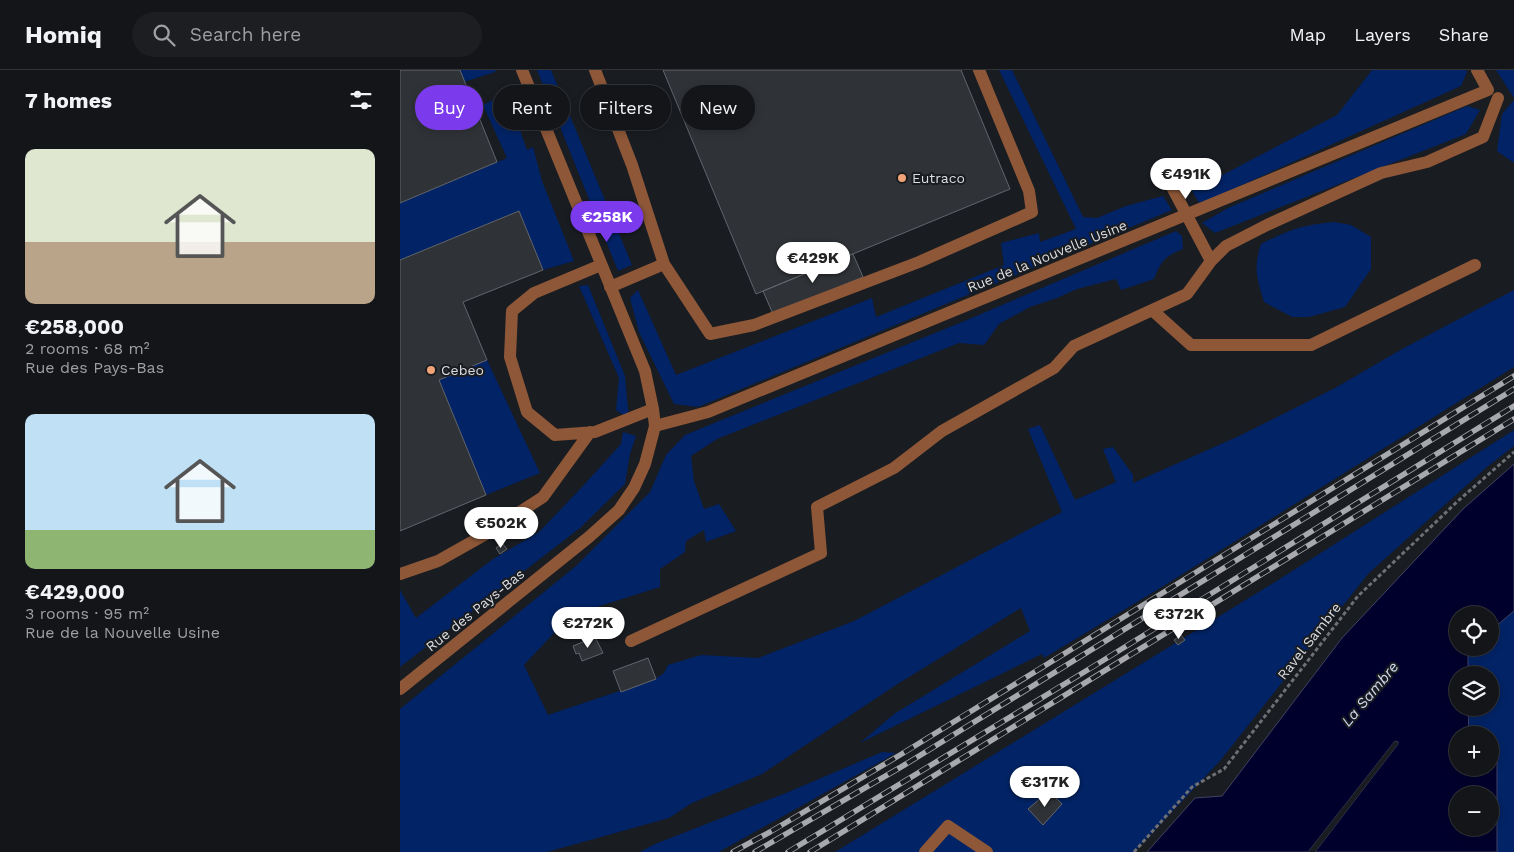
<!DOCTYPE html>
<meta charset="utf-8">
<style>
:root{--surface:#131519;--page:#1c1e22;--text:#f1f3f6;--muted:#9d9fa2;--line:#323438;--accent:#7c3aed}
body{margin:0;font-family:"Work Sans",sans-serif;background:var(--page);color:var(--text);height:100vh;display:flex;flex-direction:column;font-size:19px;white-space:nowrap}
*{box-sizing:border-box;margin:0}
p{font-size:16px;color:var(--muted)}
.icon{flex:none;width:28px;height:28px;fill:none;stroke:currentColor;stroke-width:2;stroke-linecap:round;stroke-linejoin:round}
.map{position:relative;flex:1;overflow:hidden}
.sheet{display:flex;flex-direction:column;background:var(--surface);width:400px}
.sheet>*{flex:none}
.banner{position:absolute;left:15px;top:15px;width:475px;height:45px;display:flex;gap:10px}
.fabs{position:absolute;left:1049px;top:536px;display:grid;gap:10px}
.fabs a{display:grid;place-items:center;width:50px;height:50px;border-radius:50%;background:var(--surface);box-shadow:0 2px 8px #0003,0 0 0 1px var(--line);font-size:25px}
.price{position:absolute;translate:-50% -42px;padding:0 11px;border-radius:18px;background:#fff;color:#222;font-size:16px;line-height:32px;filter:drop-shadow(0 1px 2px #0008)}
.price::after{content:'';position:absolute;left:50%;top:30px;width:15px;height:11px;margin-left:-8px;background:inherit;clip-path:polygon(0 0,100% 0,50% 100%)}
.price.on{background:var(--accent);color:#fff}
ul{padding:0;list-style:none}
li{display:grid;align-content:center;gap:10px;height:265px;padding:0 25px}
li span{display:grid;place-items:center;height:155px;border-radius:10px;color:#555}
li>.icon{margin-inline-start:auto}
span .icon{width:90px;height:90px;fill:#fffc;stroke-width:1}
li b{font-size:21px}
h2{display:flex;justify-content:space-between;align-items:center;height:60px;padding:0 25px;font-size:21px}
.pill{padding:0 18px;border-radius:22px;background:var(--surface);box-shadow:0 2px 8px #0003,0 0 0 1px var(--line);font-size:18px;line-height:45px}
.pill.on{background:var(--accent);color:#fff}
header{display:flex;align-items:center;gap:30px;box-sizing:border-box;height:70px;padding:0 25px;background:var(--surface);border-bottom:1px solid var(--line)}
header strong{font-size:24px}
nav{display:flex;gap:28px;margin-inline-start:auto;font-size:18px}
.search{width:350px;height:45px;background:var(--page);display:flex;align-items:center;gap:12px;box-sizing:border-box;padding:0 18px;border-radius:28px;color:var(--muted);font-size:19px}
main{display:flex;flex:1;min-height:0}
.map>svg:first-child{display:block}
.green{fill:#022365}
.water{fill:#00002c;stroke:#424362;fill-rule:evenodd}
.pier{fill:#191c21}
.building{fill:#2f3237;stroke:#62666c}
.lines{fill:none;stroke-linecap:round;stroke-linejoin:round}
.path{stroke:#6e7075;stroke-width:3;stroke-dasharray:4 2.5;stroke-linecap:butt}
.minor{stroke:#8d5738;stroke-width:12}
.rail-casing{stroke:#a7a9ad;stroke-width:5.5}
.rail{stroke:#191c21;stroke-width:4;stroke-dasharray:11;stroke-linecap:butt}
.poi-dot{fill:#efa377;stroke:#191c21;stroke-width:2}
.labels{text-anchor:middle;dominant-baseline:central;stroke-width:4;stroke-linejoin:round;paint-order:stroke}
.poi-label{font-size:14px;fill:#dcdee1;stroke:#191c21;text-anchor:start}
.street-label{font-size:14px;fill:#dcdee1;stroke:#191c21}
.water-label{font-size:15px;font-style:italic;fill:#cdd9ee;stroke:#191c21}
</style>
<header>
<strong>Homiq</strong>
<div class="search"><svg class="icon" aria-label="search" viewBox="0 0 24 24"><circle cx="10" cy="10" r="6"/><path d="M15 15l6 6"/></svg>Search here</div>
<nav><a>Map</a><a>Layers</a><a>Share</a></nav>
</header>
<main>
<section class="sheet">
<h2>7 homes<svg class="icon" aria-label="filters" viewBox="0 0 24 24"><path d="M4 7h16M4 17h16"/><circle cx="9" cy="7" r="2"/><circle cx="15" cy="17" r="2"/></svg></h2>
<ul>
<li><span style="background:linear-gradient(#dfe7d0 60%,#b9a48a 0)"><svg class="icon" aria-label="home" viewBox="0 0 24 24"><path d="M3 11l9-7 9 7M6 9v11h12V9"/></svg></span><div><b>€258,000</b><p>2 rooms · 68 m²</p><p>Rue des Pays-Bas</p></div></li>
<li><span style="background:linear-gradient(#bfe0f5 75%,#8fb573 0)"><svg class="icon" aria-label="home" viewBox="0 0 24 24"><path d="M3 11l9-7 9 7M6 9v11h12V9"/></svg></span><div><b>€429,000</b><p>3 rooms · 95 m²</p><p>Rue de la Nouvelle Usine</p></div></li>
</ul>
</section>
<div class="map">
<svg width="1114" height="782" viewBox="0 0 1114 782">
<rect width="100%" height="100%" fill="#191c21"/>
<path class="green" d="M60,0H96L95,2L64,12Z
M137,0H151L232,195L218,201Z
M599,0H612L683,147L697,148L726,136L763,126L772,140L298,337L274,334L239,262L230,228L238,220L276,305L472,228L476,247L604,195L601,173L639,163L640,172L676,159Z
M972,0H1066L1067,2L1061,16L800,134L792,121L937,45Z
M1096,0H1114V28Z
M107,23L127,80L133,77L142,111L174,191L143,200L119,141L0,190V133L107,88L83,35Z
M1114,30V93L1097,81L1102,44Z
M1067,36L1080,40L1066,64L815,163L802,153L828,138Z
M934,152L951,155L971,167V199L945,237L909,247H892L864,232C857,208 853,199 861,174C889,160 902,155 934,152Z
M776,161L782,166L783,179C765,186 761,191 754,209L721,220L716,209L677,219L657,228L630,237L599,254L584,275L559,273L317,369L291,386L294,411L304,439L319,434L336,461L306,472L304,460L286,471L285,482L260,499V517L187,540L154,563L124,595L148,645L255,609L264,603L268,595L301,585L358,588L454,551L662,442L628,359L640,355L675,430L716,412L703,379L713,377L733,405V413L839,366L935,318L1002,279L1114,220V297L757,520L644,588L642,584L460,673L494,644L630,561L621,538L496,615L362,704L292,733L269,748L147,782H0V639L176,496L250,422L266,385L285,365L562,252Z
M188,215L225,306L229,349L216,340L219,308L179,216Z
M87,290L140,403L86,425L39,310Z
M1114,360V376L1087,397L968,504L820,691L734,782H435L875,512Z
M223,362L236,366L230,384L225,414L180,458L0,597V520L16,548L93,489L139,462L183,416L221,374Z
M1114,541V782H1097V689L1090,685V665H1069L1068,638H1090V605H1068V580L1071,578H1090V561Z
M482,682L496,683L319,782H240L255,774L386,723Z"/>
<path class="water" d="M1114,394V541L1090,561V545H1058V578H1071L1068,580V605H1058V638H1068L1069,665H1058V698H1090V685L1097,689V782H915L998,674V672L995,671L908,782H747L795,728L822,726L942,568L1063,439ZM1058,725H1090V758H1058Z"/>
<path class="pier" d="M995,671L998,673V674L915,782H913L996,673L911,782H908Z"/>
<path class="building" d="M0,0H60L97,92L0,133Z
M263,0H561L610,119L356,224Z
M119,141L143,200L63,232L87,290L39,310L86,425L0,461V190Z
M453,184L463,207L373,244L363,221Z
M102,473L107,479L100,484L96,478Z
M781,565L785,570L778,575L774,570Z
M195,567L203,583L182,591L179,583L176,584L173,576Z
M248,588L256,609L221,622L213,601Z
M649,721L662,734L643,755L628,739Z"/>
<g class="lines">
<path class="path" d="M734,782L792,717L824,699L958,526L1059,430L1114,382"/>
<path class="minor" d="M195,0L232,95L264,194L310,264L354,255L519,192L632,142L629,121L579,0
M773,119L811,191L826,176L867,155L981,103L1027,92L1083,67L1098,28
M201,195L134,223L112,241L110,287L127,342L155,365L195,362L253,339
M210,217L264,194
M752,240L791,275H911L1075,195
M255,356L308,342L1088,20L1077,0
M0,504L38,491L86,464L143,427L190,362
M231,571L421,483L417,437L494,398L542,361L654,298L674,276L787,224L811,191
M0,619L189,467L219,440L234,418L245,394L255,356L253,339L245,301L122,0
M525,782L548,756L587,782"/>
<g class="rail-casing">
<path id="rail" d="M333,782L370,762L500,685L1114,306
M355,782L506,694L1114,319
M388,782L699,593L1114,336
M410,782L1114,349"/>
</g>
<use href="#rail" class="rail"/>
</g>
<g class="poi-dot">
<circle cx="502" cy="108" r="5"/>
<circle cx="31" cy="300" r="5"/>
</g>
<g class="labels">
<g class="poi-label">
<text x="512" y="108">Eutraco</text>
<text x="41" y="300">Cebeo</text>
</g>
<g class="street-label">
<text transform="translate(647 186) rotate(-22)">Rue de la Nouvelle Usine</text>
<text transform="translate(75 540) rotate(-39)">Rue des Pays-Bas</text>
<text transform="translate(909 571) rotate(-52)">Ravel Sambre</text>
</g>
<g class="water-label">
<text transform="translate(970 624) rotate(-50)">La Sambre</text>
</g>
</g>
</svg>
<div class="fabs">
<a><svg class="icon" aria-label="locate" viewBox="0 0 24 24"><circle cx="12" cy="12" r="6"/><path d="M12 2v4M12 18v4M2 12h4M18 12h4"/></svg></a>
<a><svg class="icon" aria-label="layers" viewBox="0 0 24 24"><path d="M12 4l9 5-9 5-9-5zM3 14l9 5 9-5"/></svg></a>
<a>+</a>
<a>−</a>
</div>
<b class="price" style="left:786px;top:130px">€491K</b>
<b class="price on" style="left:207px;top:173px">€258K</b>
<b class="price" style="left:413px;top:214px">€429K</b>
<b class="price" style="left:101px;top:479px">€502K</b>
<b class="price" style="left:779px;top:570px">€372K</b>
<b class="price" style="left:188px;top:579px">€272K</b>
<b class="price" style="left:645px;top:738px">€317K</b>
<div class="banner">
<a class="pill on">Buy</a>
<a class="pill">Rent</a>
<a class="pill">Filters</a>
<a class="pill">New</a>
</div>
</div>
</main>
